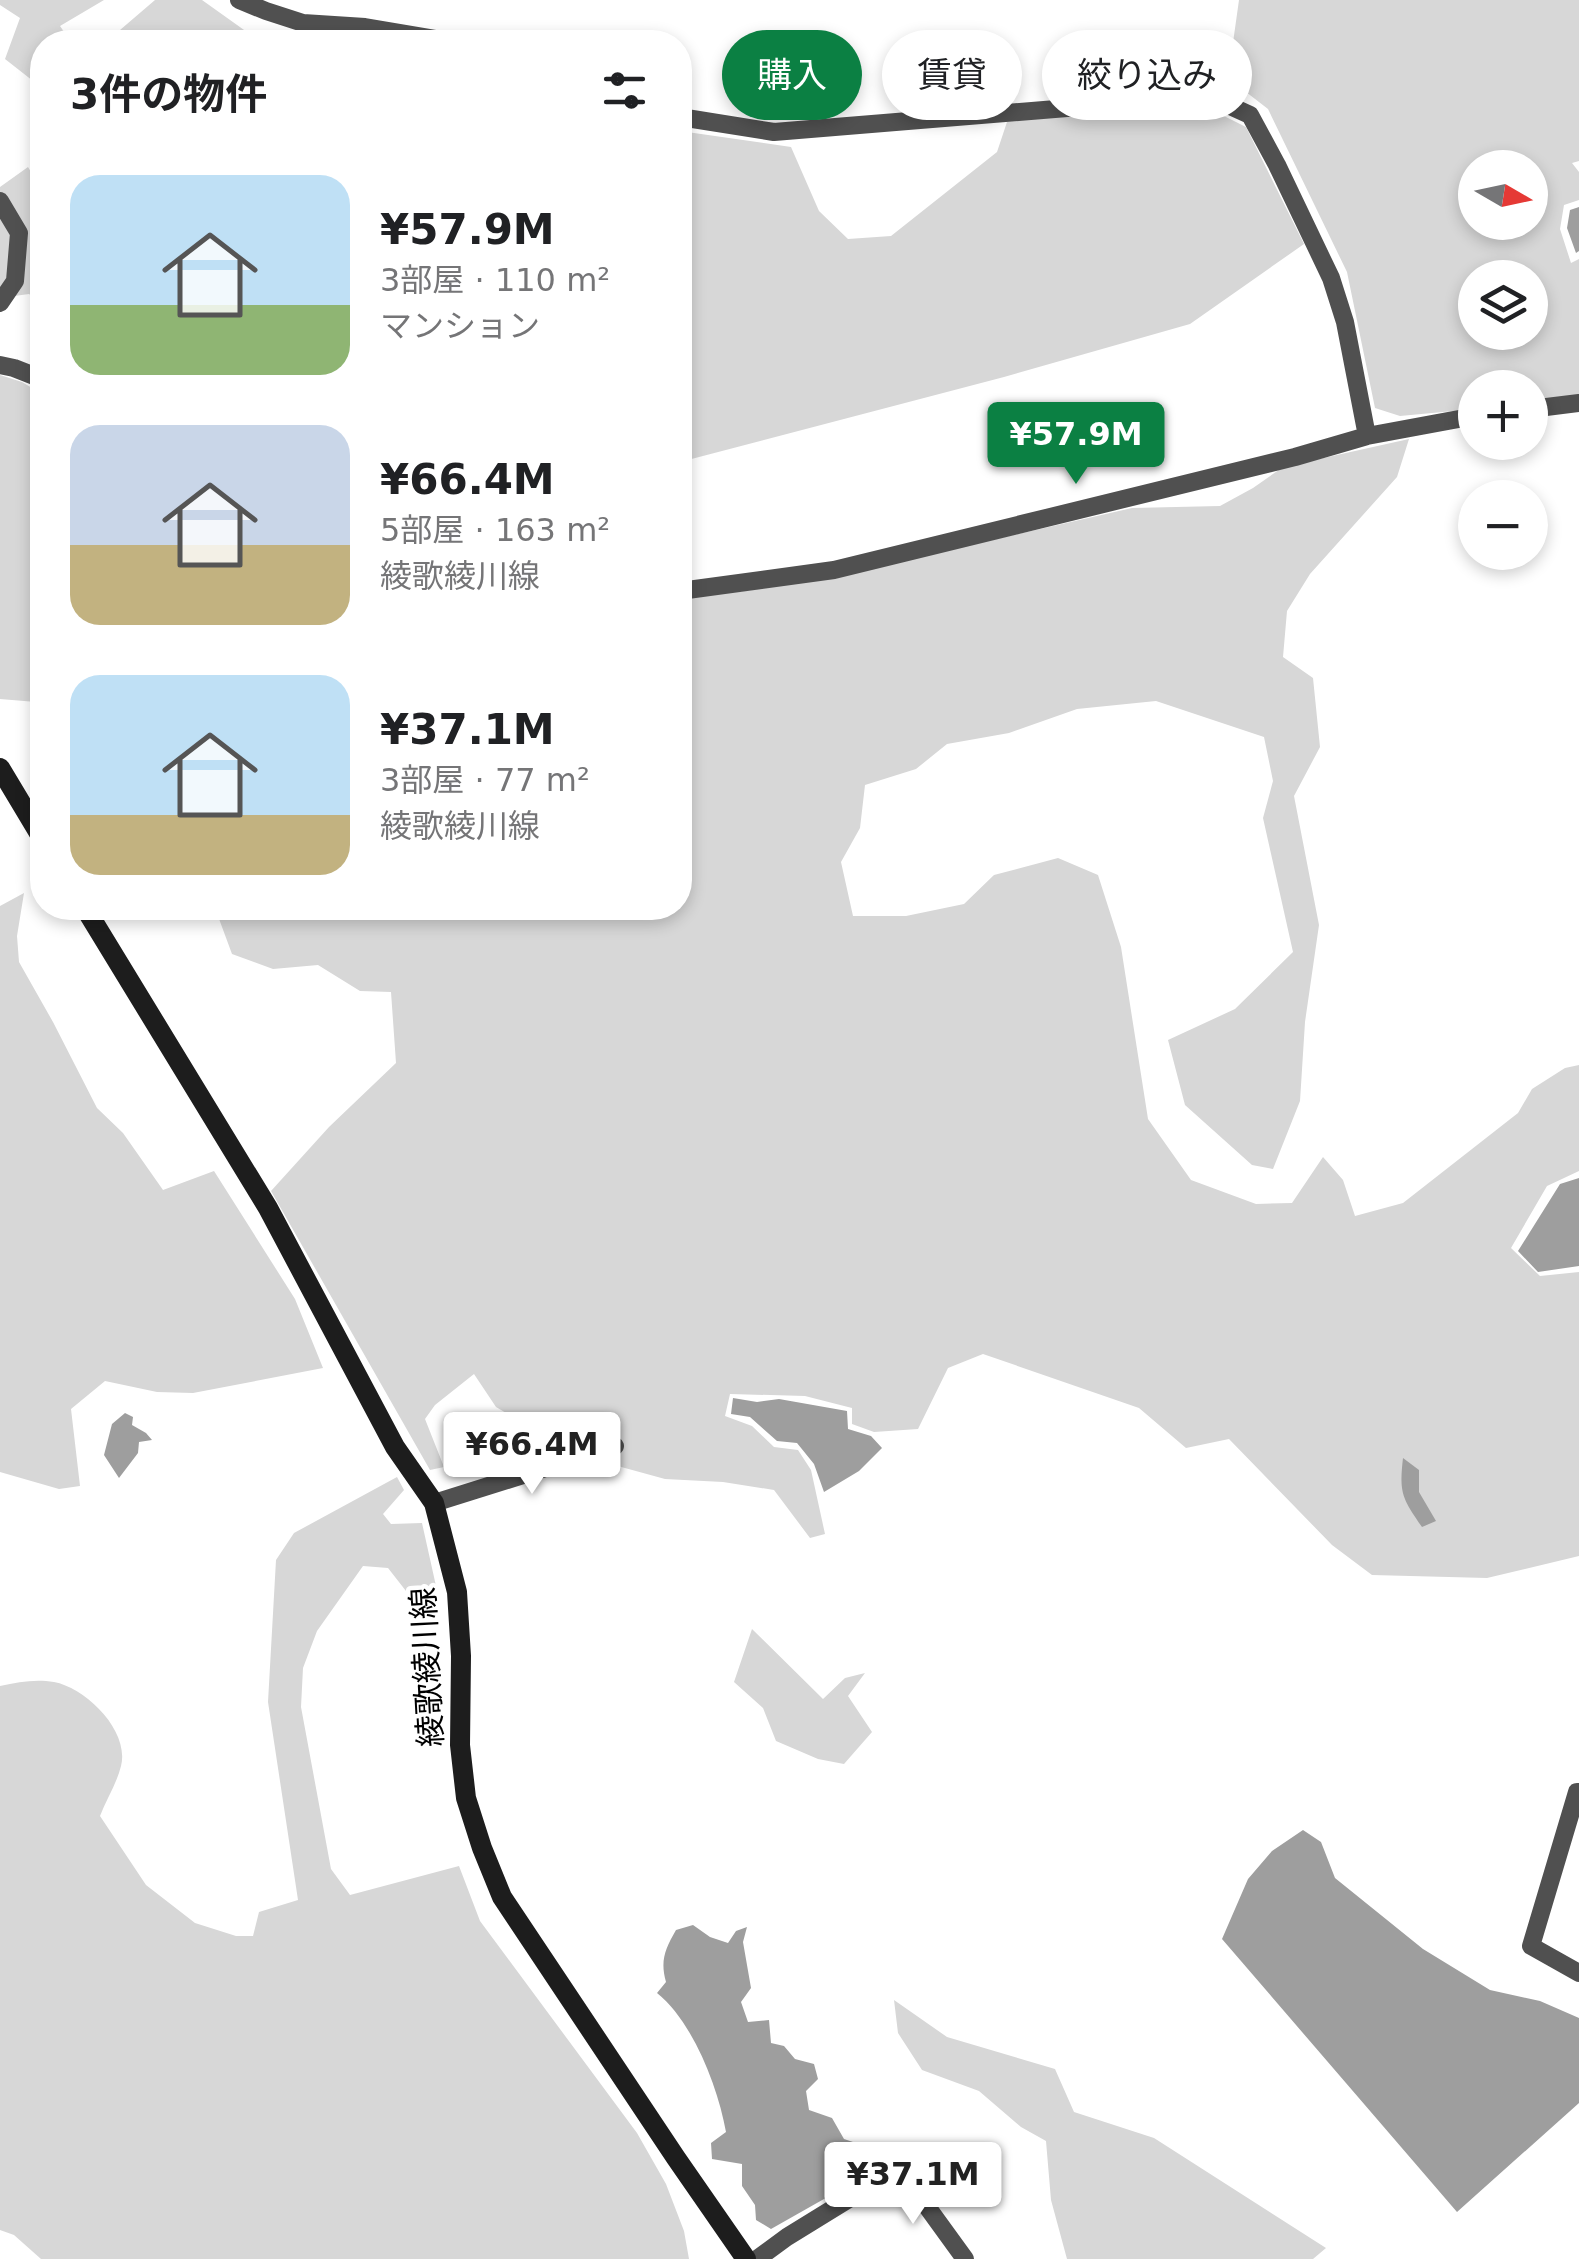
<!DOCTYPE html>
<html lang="ja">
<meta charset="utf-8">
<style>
:root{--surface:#fff;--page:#f6f6f6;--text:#202124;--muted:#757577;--accent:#0b8043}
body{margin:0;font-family:"DejaVu Sans","Noto Sans JP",sans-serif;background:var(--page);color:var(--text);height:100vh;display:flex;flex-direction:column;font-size:38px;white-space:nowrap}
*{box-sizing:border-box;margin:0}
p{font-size:32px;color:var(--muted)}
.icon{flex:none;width:55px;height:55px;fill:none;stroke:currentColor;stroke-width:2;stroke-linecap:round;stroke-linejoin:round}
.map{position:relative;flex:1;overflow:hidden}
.panel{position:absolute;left:30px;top:30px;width:662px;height:890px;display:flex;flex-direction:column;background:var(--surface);border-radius:40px;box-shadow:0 5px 15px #0003}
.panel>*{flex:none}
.hud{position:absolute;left:722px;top:30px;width:705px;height:90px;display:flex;gap:20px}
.needle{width:65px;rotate:99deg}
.fabs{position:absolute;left:1458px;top:150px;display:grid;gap:20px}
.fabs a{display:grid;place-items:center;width:90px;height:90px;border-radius:50%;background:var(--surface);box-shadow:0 5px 15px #0003;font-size:50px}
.price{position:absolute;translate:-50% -85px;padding:0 22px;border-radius:10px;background:#fff;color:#222;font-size:32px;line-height:65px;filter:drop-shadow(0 2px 5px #0008)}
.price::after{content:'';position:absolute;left:50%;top:60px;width:30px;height:22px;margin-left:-15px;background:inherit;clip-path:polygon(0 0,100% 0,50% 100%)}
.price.active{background:var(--accent);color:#fff}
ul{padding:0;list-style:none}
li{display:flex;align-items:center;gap:30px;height:250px;padding:0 40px}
li span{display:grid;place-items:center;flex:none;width:280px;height:200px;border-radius:30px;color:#555}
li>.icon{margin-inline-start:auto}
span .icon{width:120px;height:120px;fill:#fffc;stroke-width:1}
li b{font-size:42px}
h2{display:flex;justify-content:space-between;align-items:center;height:120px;padding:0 40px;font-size:42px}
.tag{padding:0 35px;border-radius:45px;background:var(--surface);box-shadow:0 5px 15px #0003;font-size:35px;line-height:90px}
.tag.active{background:var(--accent);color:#fff}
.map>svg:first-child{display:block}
.green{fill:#d7d7d7;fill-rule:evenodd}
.water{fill:#9e9e9e}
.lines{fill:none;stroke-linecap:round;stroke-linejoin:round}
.minor{stroke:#505050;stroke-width:18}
.secondary{stroke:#1d1d1d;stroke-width:20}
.labels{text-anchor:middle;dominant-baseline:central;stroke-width:9;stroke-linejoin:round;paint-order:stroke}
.street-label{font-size:32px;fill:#000;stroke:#fff}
</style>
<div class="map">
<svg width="1579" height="2259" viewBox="0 0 1579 2259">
<rect width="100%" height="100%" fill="#fff"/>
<path class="green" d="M0,0H104L60,26L71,42H42V88L5,59L20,18L0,5Z
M155,0H202L261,42H194L190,37L169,42H106Z
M1239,0H1579V161L1572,163L1579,172V200L1564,205L1560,229L1571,263L1579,259V399L1530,404V388H1475V409L1400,416L1375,408L1347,272L1268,109L1228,78ZM1475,168H1530V222H1475ZM1475,278H1530V332H1475Z
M1183,105L1218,113L1246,127L1304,244L1190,324L1004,377L680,462V131L791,147L819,211L848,239L891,236L997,152L1008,119Z
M28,167L38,184L42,183V303L29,294L0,298V187Z
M0,375L22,382L42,394V710L36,702L0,699Z
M1409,439L1397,477L1310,574L1287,611L1283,657L1313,678L1320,747L1294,796L1319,925L1305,1022L1300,1101L1273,1169L1252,1165L1185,1105L1168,1040L1235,1009L1293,952L1263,818L1273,781L1264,737L1156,701L1077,709L1009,733L947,744L916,769L865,785L860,828L841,862L853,916H906L964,904L994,875L1058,858L1098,875L1121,947L1148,1119L1191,1180L1256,1204L1292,1203L1323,1157L1343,1180L1355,1216L1403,1203L1518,1113L1532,1089L1565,1068L1579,1065V1171L1547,1186L1511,1248L1540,1276L1579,1272V1556L1487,1578L1372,1575L1332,1545L1229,1439L1186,1448L1139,1408L983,1354L948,1368L918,1429L874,1432L852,1424V1408L805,1396L730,1394L725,1416L752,1426L774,1447L798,1450L811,1470L825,1534L810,1538L774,1490L723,1482L665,1479L614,1465L555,1442L496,1407L474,1374L435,1405L425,1419L444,1467L430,1470L271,1191L329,1127L396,1063L391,992L360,991L318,965L273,969L232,954L215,908H680V599L752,590L922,556L1132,508L1220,506L1253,488L1283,467Z
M24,893L17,936L19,962L53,1022L97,1108L123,1133L163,1190L214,1171L295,1299L323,1368L193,1393L157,1392L105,1381L71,1409L80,1486L59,1489L0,1472V906Z
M397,1477L404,1490L383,1514L391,1524L422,1523L436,1586L438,1611L406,1591L388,1568L363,1566L317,1631L303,1668L301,1707L331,1869L350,1895L459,1866L480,1921L637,2133L666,2184L684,2231L689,2259H41L14,2235L0,2230V1686C19,1682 35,1679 54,1682C86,1688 130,1731 121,1766C117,1783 106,1800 100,1816L146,1885L195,1923L236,1936H253L259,1912L298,1900L268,1702L276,1560L294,1533Z
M752,1629L823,1699L845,1678L865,1673L848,1696L872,1732L844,1764L818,1759L776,1741L763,1708L734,1682Z
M894,2000L947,2037L1055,2069L1074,2112L1154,2138L1326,2248L1313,2259H1067L1051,2200L1046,2141L1021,2127L979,2091L922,2070L898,2033Z"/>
<path class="water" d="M1579,207V251L1576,253L1567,228L1570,210Z
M1579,1178V1266L1538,1272L1518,1251L1560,1184Z
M733,1398L757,1402L779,1399L847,1411L848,1429L871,1436L882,1448L859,1471L824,1492L814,1464L797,1443L777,1441L750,1417L731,1414Z
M125,1413L133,1417L132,1425L146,1433L152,1440L139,1442L138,1453L119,1478L104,1455L112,1424Z
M1403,1458L1419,1470V1492L1436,1521L1422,1527C1402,1498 1399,1493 1403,1458Z
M1303,1830L1321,1842L1335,1878L1423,1949L1490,1990L1540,2001L1579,2018V2103L1457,2212L1222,1939L1248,1879L1272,1851Z
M693,1925L710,1937L728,1943L736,1931L747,1927L743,1942L751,1988L741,2002L748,2022L769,2020L771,2043L784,2046L795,2059L814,2064L818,2079L806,2091L809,2110L832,2118L844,2139L877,2150L884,2157V2165L771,2229L756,2220L755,2205L742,2186V2164L712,2159L711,2143L726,2132C718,2087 693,2022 657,1993L666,1982C660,1961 665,1949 676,1930Z"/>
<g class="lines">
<path class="minor" d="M239,0L266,11L303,23L365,27L454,42
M680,117L774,132L1177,99L1217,100L1250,115L1277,165L1331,278L1345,322L1367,436
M0,201L19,233L15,281L0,303
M0,365L14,368L42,379
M1530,409L1579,403
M680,591L834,570L1295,457L1367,436L1475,416
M434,1503L615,1446
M1579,1792H1577L1531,1946L1579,1973
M757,2259L787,2237L899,2168L965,2259"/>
<path class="secondary" d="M0,768L42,838
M85,908L268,1208L395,1447L434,1503L457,1592L461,1656L460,1745L466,1798L482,1848L502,1897L676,2158L746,2259"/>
</g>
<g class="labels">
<g class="street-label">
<text transform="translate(427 1667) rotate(-93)">綾歌綾川線</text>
</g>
</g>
</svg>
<div class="fabs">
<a><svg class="needle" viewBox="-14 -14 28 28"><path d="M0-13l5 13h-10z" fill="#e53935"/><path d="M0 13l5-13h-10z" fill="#757577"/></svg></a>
<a><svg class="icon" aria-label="layers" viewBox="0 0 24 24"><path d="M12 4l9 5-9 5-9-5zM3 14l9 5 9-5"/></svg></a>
<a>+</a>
<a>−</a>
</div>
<b class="price active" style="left:1076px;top:487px">¥57.9M</b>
<b class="price" style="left:532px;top:1497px">¥66.4M</b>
<b class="price" style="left:913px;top:2227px">¥37.1M</b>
<div class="hud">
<a class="tag active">購入</a>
<a class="tag">賃貸</a>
<a class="tag">絞り込み</a>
</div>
<section class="panel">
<h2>3件の物件<svg class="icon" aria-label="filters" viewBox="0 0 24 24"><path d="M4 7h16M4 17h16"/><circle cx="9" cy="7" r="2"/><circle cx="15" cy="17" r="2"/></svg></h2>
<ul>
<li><span style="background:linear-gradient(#bfe0f5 65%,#8fb573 0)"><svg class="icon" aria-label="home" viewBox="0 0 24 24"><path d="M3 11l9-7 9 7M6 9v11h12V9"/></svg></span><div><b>¥57.9M</b><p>3部屋 · 110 m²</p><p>マンション</p></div></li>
<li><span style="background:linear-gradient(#c9d6e8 60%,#c2b280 0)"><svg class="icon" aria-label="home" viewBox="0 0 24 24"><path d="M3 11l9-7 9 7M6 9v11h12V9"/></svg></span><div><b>¥66.4M</b><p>5部屋 · 163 m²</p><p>綾歌綾川線</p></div></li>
<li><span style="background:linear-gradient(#bfe0f5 70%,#c2b280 0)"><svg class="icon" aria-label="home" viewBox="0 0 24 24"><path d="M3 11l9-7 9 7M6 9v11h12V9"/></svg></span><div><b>¥37.1M</b><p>3部屋 · 77 m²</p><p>綾歌綾川線</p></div></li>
</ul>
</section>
</div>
